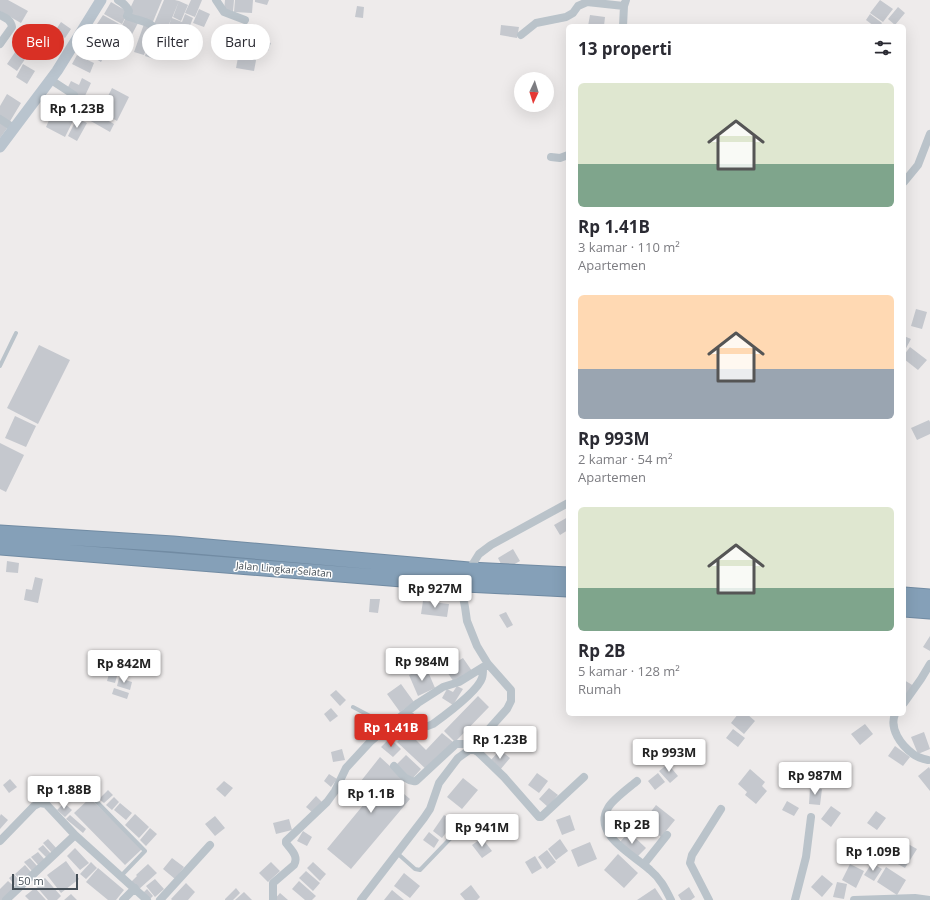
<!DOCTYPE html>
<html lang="id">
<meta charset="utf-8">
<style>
:root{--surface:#fff;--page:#f2f2f3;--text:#2b2b33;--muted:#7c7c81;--accent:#d93025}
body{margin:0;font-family:"Open Sans",sans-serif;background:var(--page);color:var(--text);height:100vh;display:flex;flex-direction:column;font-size:15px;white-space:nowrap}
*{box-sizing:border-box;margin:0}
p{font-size:13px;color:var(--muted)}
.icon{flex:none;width:22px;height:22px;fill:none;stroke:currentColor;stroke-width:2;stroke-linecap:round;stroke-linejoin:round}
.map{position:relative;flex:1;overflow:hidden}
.side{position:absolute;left:566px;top:24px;width:340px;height:692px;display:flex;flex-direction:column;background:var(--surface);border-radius:6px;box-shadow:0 4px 16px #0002}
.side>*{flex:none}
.hud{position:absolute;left:12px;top:24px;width:380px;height:36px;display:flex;gap:8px}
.needle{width:26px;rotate:184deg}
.tools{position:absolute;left:514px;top:72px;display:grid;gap:8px}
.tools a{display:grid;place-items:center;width:40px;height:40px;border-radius:50%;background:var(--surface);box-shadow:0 4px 16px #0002;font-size:20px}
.scale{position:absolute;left:12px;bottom:10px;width:66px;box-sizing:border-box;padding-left:4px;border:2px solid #454f57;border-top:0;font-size:11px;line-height:14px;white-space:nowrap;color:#454f57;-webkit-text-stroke:3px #fff;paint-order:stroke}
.price{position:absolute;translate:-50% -34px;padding:0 9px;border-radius:4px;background:#fff;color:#222;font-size:13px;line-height:26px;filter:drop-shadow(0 1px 2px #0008)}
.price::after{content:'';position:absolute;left:50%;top:24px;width:12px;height:9px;margin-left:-6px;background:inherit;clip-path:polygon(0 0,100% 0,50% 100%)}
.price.current{background:var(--accent);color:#fff}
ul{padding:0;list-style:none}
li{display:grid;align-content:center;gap:8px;height:212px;padding:0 12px}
li span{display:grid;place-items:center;height:124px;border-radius:6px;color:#555}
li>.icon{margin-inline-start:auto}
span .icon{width:72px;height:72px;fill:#fffc;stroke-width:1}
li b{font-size:17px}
h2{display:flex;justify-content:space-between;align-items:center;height:48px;padding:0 12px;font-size:17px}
.chip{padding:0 14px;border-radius:18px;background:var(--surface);box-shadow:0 4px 16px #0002;font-size:14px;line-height:36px}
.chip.current{background:var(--accent);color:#fff}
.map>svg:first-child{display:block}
.building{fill:#c5c8ce}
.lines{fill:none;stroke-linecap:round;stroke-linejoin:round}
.highway-casing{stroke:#718ba3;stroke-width:17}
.lane{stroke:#bac3ca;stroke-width:4}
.street{stroke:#bac3ca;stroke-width:8}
.secondary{stroke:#b9c4ce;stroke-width:11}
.highway{stroke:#85a0b8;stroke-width:15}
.labels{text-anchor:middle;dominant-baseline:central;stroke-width:3;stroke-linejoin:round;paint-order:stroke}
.street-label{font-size:10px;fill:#454f57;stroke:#fff}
</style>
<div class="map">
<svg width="930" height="900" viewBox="0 0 930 900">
<rect width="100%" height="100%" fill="#eeebeb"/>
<path class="building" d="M0,0H8L28,11L21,23L0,11Z
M134,0H162L152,24L127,15Z
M164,0H175L179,1L172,18L182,22L185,14L193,18L187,33L169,26L171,19L167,30L154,24Z
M191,0H202L195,17L185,13Z
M225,0H234L233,11L224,10Z
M235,0H253L252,13L234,12Z
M255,0H269L267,5L255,2Z
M880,0L893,9L883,22L870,13Z
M179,1L188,5L181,21L173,17Z
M111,2L128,12L122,24L104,14Z
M357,6L364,7L363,18L355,17Z
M898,7L905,13L895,25L888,19Z
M199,9L210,14L204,27L193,23Z
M870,14L882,23L880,26H874L866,20Z
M103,15L121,25L116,35L97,24Z
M590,15L605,17L604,26H588Z
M126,17L138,23L129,40L118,34Z
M61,22L71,29L65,38L55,31Z
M34,24L44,31L17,71L7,64Z
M144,24L154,28L144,55L134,52Z
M222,25L236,31L229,48L215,42Z
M501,25L519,27L517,38L500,35Z
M171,29L186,34L180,51L166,46Z
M245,31L257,34L254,47L241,44Z
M102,35L113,41L101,62L89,55Z
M118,35L128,40L122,51L112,46Z
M258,38L271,43L268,51L255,47Z
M150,40L159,43L154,59L145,56Z
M239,52L257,55L254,71L236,68Z
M77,55L94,63L90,73L72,64Z
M23,64L35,71L27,84L16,77Z
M82,78L91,83L84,98L67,89L71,81L79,85Z
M112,88L129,97L117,121L94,108L100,97L106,100Z
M7,94L21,103L9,123L0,118V106Z
M62,95L73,101L70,107L78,111L65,137L46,127L50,118L43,114L49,101L57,105Z
M93,112L114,124L110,132L89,120Z
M77,118L87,123L77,141L68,136Z
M0,121L8,127L0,138Z
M916,309L927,312L922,329L911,326Z
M904,336L911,339L904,352Z
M39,345L70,360L38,424L7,408Z
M910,347L927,360L918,370L904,359V355Z
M15,416L36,426L26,447L5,438Z
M929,420L930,422V434L917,440L911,428Z
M0,443L24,455L6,492L0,489Z
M568,517V530L560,535L554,525Z
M513,549L520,561L504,570L498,558Z
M7,561L19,563L18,573L6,572Z
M35,577L43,579L38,603L24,600L26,589L32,590Z
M370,599H380L378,613L369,612Z
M423,601L449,604L447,617L421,614Z
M506,612L513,625L507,628L499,615Z
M930,636V651L923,647Z
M463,658L472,671L454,682L445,669Z
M426,667L435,688L418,696L409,675Z
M109,674L117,676L115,683L107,681Z
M119,678L132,682L130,690L117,686Z
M904,680L914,686L904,696Z
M401,684L414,702L400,712L387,694Z
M457,686L463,689L453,705L442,698L447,689L453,692Z
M114,688L129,693L127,699L112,694Z
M336,690L346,700L340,706L330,695Z
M478,696L489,707L455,742L444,731Z
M331,708L338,716L330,722L324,714Z
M738,714H747L755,721L744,734L731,723Z
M865,724L873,734L860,745L851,734Z
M733,729L745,738L738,747L726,738Z
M407,731L426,750L442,733L453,742L427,770L397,742Z
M924,732L930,749L918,754L911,737Z
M390,738L401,749L393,757L381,747Z
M895,746L910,757L903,766L888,756Z
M342,749L345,760L333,762L331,752Z
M500,750L510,758L500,770L490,761Z
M406,755L421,769L412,779L396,765Z
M380,757L404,779L397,788L410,799L351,869L327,849L374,792L361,781Z
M668,764L678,776L670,783L659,771Z
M929,767L930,769V791L918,776Z
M750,769L765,782L762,786L767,791L756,804L745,795L747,792L738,784Z
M537,773L548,781L539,793L528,785Z
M658,773L665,782L655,790L648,781Z
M329,774L337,779L331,787L324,781Z
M463,778L478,790L462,809L447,797Z
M10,779L17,787L9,793L3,785Z
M224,781L233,788L225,797L216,789Z
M42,782L45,787L42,790L38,785Z
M549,788L558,795L548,807L539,799Z
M810,788L822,789L820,805L809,804Z
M345,789L353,796L348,802L340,796Z
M108,790L113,795L104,803L99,799Z
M316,796L323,803L313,813L306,807Z
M114,797L119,802L112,810L106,805Z
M90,798L142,849L125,865L74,813Z
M787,801L799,808L794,816L782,810Z
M64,803L72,810L65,817L57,810Z
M120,803L132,813L126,820L114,810Z
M656,805L675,820L661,837L643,822Z
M831,806L841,813L831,827L821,819Z
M876,811L886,818L877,830L867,823Z
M1,814L8,820L0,829V816Z
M135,814L149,827L139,838L125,825Z
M70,815L86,829L83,833L66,819Z
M444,815L454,822L442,838L433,831Z
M570,815L575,830L562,835L556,820Z
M215,816L225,828L215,836L205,824Z
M289,819L292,830L276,834L273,823Z
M150,828L157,834L146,846L140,840Z
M303,831L312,837L307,846L297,841Z
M429,832L439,840L434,848L423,840Z
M629,832L646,848L636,858L619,843Z
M482,838L492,851L482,858L472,845Z
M48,839L58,850L53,854L43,843Z
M560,839L568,851L556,860L548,849Z
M590,842L597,859L578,867L571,850Z
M908,844L917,849L905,868L896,863Z
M43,845L52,855L48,859L38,849Z
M75,848L89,863L80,870L67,856Z
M547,850L556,862L547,869L538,857Z
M38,852L45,860L39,866L31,857Z
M618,854L638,873L624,888L604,870Z
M535,856L542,868L532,874L525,862Z
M30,858L38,867L32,871L24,862Z
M172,858L184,867L175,879L163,869Z
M66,861L79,879L61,893L47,875Z
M91,862L97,868L86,879L80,874Z
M271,862L280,871L268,882L259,873Z
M313,862L326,874L320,881L307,868Z
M872,863L882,869L874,881L864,875Z
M148,864L157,873L138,890L130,883L137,876L141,880L136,875Z
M850,864L864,871L856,888L842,880Z
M25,865L31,872L21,881L15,874Z
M886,867L906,880L897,895L877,882Z
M98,868L124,890L116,900H108L86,882Z
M306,871L320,883L313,891L299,878Z
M404,873L420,886L410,898L394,886Z
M14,874L21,883L16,887L9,878Z
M822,875L833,884L822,897L811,887Z
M45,878L61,896L57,900H48L36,886Z
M155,879L164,889L155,897L146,886Z
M8,881L16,888L5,900H0V889Z
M299,881L316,896L312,900H305L292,889Z
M837,882L847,884L844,899L833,897Z
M186,883L195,892L188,900H172L171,899Z
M471,885L480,897L477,900H465L460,894Z
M689,887L695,897L691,900H681L678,895Z
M35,888L46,900H29L25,896Z
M236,888L240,893L233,900H225V899Z
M655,888L663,900H637Z
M147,889L153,896L149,900L143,893Z
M392,890L404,900H384Z
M244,892L252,900H235Z
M280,893L288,900H274Z
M71,894L77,900H64Z"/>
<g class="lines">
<g class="highway-casing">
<path id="highway" d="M0,533L173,544L469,570L568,575
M0,547L465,584L568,589
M904,595L930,597
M904,609L930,611"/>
</g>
<path class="lane" d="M0,366L16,333
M353,707L389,726
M97,802L145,851L121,876
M397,853L415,869L420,870L469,819"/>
<path class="street" d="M118,0C123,3 126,5 129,11L127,16C137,21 154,21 158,33
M216,0L224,12L245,20
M0,15C6,18 11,20 12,27L0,44
M623,26L624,6L626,0
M521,35L536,23L566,17L573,13L578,6L587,2L624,6
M51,80L74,95
M0,119L14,128
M551,157L560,158L568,155
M904,182L918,165L930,134
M469,570L479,554L491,545L568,503
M904,703L921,679L930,664
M407,712C416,721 419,731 433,724C444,716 478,691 482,678C483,675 483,671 483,668
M895,714C889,729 901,745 913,754C917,757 923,759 928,760
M394,766C400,772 407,783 416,781L456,744H465L478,752L504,777L539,817H541L584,777
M637,781C630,787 612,800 608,808C592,835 634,855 650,870C660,878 665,888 671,900
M75,835L147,900
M0,841L34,806L40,803L46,804L75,835L6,900
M644,864L667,835
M123,900L135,888
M160,900L210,845
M273,900V883L294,865C299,856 291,850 286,843V841L327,802L335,791L346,768L370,742L389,726L418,703L443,687L459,682L488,664
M361,900L424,818L430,809L439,783L458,758L472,748L507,709L511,701V690L488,664L477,646L467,621L465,607L463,597L465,584
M709,900L690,863L692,855L721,809
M795,900L806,857L811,817
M854,900L915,898L930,900"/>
<path class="secondary" d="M0,147L57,71L101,0"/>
<use href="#highway" class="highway"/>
</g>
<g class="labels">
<g class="street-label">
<text transform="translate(284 569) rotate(5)">Jalan Lingkar Selatan</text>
</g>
</g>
</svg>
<div class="tools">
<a><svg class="needle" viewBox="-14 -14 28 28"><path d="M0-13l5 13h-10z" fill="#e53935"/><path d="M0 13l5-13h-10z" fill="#7c7c81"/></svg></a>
</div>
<div class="scale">50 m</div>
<b class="price" style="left:77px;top:129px">Rp 1.23B</b>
<b class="price" style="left:435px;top:609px">Rp 927M</b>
<b class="price" style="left:422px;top:682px">Rp 984M</b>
<b class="price" style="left:124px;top:684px">Rp 842M</b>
<b class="price current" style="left:391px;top:748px">Rp 1.41B</b>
<b class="price" style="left:500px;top:760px">Rp 1.23B</b>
<b class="price" style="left:669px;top:773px">Rp 993M</b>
<b class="price" style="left:815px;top:796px">Rp 987M</b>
<b class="price" style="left:64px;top:810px">Rp 1.88B</b>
<b class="price" style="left:371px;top:814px">Rp 1.1B</b>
<b class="price" style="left:632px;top:845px">Rp 2B</b>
<b class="price" style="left:482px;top:848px">Rp 941M</b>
<b class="price" style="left:873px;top:872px">Rp 1.09B</b>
<div class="hud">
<a class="chip current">Beli</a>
<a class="chip">Sewa</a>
<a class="chip">Filter</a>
<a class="chip">Baru</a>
</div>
<section class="side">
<h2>13 properti<svg class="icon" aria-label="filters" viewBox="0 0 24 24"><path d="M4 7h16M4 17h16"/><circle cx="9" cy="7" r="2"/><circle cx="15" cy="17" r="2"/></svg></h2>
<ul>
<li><span style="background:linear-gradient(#dfe7d0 65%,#7fa58c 0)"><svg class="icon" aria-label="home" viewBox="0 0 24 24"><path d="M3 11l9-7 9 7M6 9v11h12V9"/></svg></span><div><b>Rp 1.41B</b><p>3 kamar · 110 m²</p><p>Apartemen</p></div></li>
<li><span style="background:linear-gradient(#ffd9b3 60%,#9aa5b1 0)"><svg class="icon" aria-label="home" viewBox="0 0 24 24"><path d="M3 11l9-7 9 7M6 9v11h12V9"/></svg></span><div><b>Rp 993M</b><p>2 kamar · 54 m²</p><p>Apartemen</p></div></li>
<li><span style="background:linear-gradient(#dfe7d0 65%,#7fa58c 0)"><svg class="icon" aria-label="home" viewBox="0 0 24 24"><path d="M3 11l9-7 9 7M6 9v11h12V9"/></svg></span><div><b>Rp 2B</b><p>5 kamar · 128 m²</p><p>Rumah</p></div></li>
</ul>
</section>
</div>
